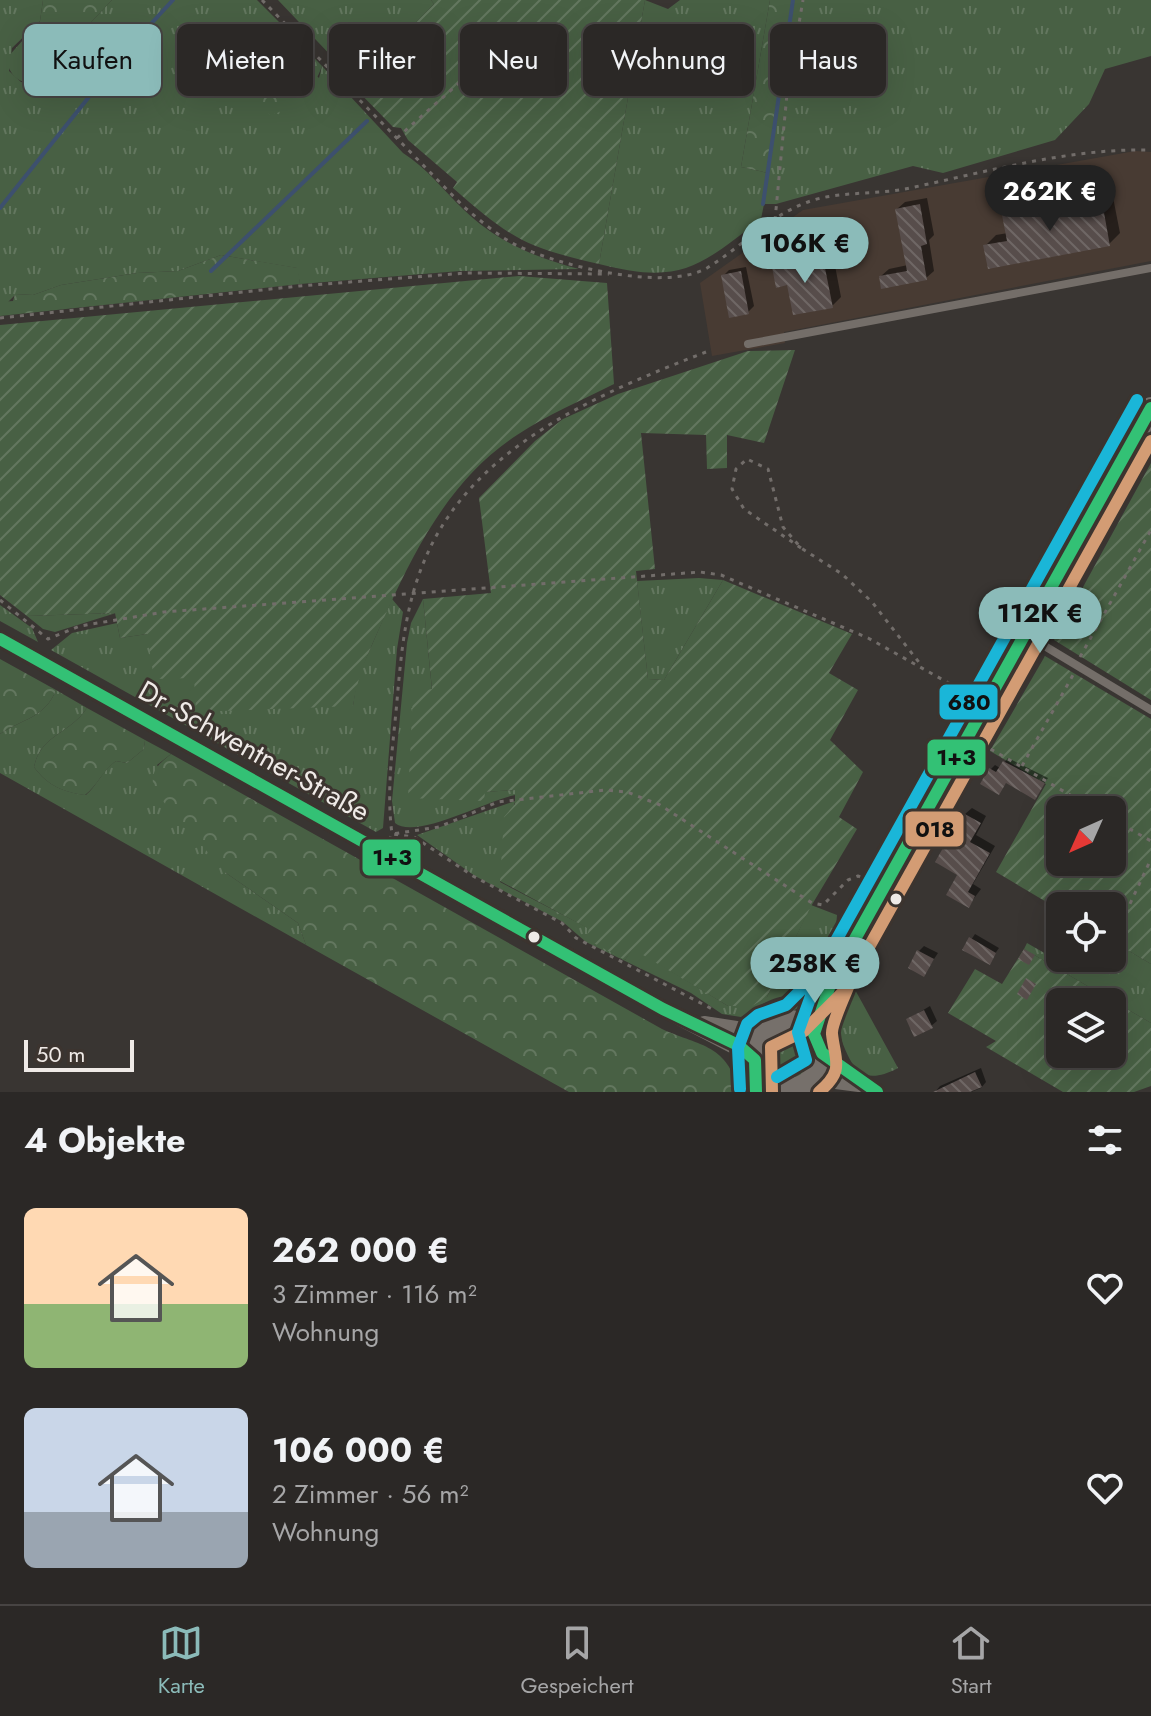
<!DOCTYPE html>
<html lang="de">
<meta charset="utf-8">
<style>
:root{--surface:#2b2826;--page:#33302e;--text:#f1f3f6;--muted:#a6a6a7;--line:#474443;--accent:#8bbbb9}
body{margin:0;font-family:Jost,sans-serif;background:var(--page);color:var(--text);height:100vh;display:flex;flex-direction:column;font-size:30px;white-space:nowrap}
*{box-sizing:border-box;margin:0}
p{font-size:26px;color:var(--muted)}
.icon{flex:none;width:44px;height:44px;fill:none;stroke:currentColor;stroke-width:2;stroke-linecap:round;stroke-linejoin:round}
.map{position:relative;height:1092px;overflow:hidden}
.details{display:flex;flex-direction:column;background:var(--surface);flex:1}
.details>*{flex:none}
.top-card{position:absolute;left:24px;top:24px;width:1104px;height:72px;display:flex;gap:16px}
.needle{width:52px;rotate:225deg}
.controls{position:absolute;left:1046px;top:796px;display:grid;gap:16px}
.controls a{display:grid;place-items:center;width:80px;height:80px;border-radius:12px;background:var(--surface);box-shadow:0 8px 32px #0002,0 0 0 2px var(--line);font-size:40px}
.scale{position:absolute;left:24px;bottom:20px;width:110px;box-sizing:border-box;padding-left:8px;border:4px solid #efeae7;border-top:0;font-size:22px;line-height:28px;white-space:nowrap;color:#efeae7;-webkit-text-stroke:6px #3c342f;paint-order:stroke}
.price{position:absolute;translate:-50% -68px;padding:0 18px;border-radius:28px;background:var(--accent);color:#111;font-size:26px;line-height:52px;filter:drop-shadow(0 2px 4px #0008)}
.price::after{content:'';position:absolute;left:50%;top:48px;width:24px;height:18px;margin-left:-12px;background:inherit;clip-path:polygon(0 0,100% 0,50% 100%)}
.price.current{background:#222;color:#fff}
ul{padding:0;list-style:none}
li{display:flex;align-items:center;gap:24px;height:200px;padding:0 24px}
li span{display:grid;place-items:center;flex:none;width:224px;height:160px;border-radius:12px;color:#555}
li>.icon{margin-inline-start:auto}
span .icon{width:96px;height:96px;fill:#fffc;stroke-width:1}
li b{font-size:34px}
h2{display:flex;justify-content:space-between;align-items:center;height:96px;padding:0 24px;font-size:34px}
.tag{padding:0 28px;border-radius:12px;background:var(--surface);box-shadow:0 8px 32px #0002,0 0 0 2px var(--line);font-size:28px;line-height:72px}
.tag.current{background:var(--accent);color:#111}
.dock{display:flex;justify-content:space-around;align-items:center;height:112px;border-top:2px solid var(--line);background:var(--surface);font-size:22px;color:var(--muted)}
.dock a{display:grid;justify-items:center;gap:4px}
.dock .current{color:var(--accent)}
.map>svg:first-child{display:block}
.built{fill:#483b33}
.grass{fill:url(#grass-tufts)}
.forest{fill:url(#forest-crowns)}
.garden{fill:url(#garden-furrows);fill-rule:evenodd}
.shadow{fill:#0007}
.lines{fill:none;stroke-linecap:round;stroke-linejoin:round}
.stream{stroke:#3d506e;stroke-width:4}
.building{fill:url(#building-back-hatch)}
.path{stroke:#726d6a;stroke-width:3;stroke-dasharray:4 6;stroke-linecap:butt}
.service{stroke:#746e69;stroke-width:8}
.minor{stroke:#746e69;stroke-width:16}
.secondary{stroke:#76706b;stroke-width:22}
.bus-1-casing{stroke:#3c342f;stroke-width:18}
.bus-2-casing{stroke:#3c342f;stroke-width:18}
.bus-3-casing{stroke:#3c342f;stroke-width:18}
.bus-1{stroke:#33c175;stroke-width:12}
.bus-2{stroke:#d39c74;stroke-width:12}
.bus-3{stroke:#1ab6d8;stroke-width:12}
.bus-dot{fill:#efeae7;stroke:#3c342f;stroke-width:3}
.labels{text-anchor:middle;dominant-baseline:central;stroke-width:6;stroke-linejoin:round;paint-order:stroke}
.street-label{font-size:28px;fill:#efeae7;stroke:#3c342f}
.line-badge{stroke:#3c342f;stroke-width:3}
.pale-badge-label{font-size:22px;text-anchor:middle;font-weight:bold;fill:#111}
</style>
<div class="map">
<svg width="1151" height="1092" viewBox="0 0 1151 1092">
<defs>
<pattern id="grass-tufts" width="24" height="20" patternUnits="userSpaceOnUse" patternTransform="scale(2)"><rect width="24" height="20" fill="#486044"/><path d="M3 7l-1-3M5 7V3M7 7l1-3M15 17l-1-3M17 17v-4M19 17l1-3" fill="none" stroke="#63775f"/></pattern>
<pattern id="forest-crowns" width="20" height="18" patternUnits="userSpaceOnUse" patternTransform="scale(2)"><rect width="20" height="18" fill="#486044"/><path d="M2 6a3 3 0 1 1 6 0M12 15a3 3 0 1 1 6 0" fill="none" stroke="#63775f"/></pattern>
<pattern id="garden-furrows" width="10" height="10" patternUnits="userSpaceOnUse" patternTransform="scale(2)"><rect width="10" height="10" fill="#486044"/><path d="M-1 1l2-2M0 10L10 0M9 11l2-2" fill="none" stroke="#63775f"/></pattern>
<pattern id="building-back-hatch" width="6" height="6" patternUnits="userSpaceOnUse" patternTransform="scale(2)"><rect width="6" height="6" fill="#574d4b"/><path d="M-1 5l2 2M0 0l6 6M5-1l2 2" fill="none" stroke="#6f6765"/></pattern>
</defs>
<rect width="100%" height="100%" fill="#393532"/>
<path class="built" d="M1135,151L1151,152V261L784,332L785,343L712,356L700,283L803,210Z"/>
<path class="grass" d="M0,0H43L40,21L12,48L9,71L21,82L33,84L112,0H257L289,32L272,33L319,78L322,66L403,153C427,168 443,190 463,209C497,242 534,257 579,269L460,271L300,284L297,268L221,255L178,271L137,273L61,285L33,295L16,294L7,303L0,302Z
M278,0H431L434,4L357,83Z
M645,0L668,9L680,0H770L741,167L768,173L793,0H1151V56L1105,69L1089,104L1055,140L943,173L913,166L776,204H764L761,219C699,267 681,285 599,264Z
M699,578L723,580L664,680L648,679L637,581Z
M392,599L403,612L397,649L383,828L376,832L51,650L72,633L117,623L120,638L147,634L194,677L353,706L357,679Z
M423,599L432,690L484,800V792L515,790V795C487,800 416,840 395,823L392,801L407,643L411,623Z
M0,605L32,628L38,642L0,621Z
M116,613L55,632L43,629L27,616Z
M56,690L87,708C69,735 41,734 34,767C48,786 63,792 86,795C98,784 103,770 116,761L127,763L144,749L145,740L171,754L157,765L226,873L298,923L306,945L0,773V734C22,719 45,718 56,690Z
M515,801L500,882L590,929L625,960L633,948L728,1006L767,997L811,905L837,915C836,939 819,982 800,997C777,991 760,1006 741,1017L722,1014L691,993L586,942L563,922L475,876L417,835Z
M1112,941L1151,964V1023L1024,949L1027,943L1053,958L1060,947V958H1112Z
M853,986L898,1068C853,1092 849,1056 834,1021L846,989Z
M787,1002L802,1006L785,1015L746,1024L762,1008H777V1003Z
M767 1056a22 22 0 1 1 44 0a22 22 0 1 1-44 0Z
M737,1050L748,1061L750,1091C739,1079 735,1066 737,1050Z"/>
<path class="forest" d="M43,0H112L33,84C17,82 10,75 6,59L40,21Z
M770,0H793L768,173L741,167Z
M289,32L322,66C315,88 293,109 271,115C259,107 237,99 229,86C206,53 266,33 289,32Z
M221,255L298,268L300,284L0,316V302L13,301L15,294L33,295L61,285L137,273L178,271Z
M0,659L56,690C45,718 22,719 0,734Z
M87,708L145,740L144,749L127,763L116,761C103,770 98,785 85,795C63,792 48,786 34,767C41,734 69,735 87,708Z
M171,754L662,1029C702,1047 727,1044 739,1092H569L306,945L298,923L226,873L154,791C150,772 156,766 171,754Z"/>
<path class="garden" d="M431,0H645L599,264C525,247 510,238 453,188L457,182L408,140L401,128L393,127L353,86L434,4Z
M519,276L607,283L614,384C582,400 547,415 517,435C454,476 418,543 388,609C374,641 358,671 353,706L196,712L194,678L154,679L147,634L120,638L115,613L27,616L0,595V325Z
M795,350L764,443L727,435V468L707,469L706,435L641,433L655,569L636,571L648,679L664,680L723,580L852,634L829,673L858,690L830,740L863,772L839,817L857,829L810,908L767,997L752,1006H728L633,949L625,960L586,939L589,929L500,881L504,817L515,804V790L485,792L484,801L408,798L413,692L432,689L423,599L491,593L479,498L535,441L563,419L618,394L748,351Z
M1151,463V700L1054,640Z
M1045,656L1151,719V964L1112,941V906H1060V910L996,872L1046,784L990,751ZM1060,810H1112V862H1060Z
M1024,949L1151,1023V1086L1134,1092H1063L986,1047L996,1041L948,1013L975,969L1002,984ZM1060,1002H1112V1054H1060Z"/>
<path class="shadow" d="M1111,187L1120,233L1109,244L985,246L996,235L1008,233L1004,215L1015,205Z
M927,198L934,235L929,240L934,271L926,278L881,276L889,269L908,265L897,209L905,202Z
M832,250L841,297L832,306L789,283L774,268L783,259Z
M746,267L754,306L748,312L723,276L729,270Z
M1008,758L1048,778L1035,798L1007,781L999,793L991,769L995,765L1000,768Z
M972,808L986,816L976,835L995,846L973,884L981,889L969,905L960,875L965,814Z
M975,934L999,948L989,962L965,949Z
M924,946L938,953L924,974L919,951Z
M930,1006L937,1021L931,1026L908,1019Z
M981,1068L986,1082L981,1088L971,1092H935L940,1086Z"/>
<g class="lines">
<path class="stream" d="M763,204L793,0
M0,208L125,52L173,0
M211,271L367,121"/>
</g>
<path class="building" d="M1101,196L1110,246L988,269L983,245L1007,241L1002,215Z
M920,204L927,244L921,246L927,280L881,289L879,276L907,271L895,209Z
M823,258L833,308L793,315L787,285L776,288L772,267Z
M741,271L749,314L729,318L721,275Z
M1003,761L1045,783L1035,800L1006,783L999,795L980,784L989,768L996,772Z
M963,813L981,823L970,842L990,853L968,892L975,896L969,908L946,895L957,875L935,862Z
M969,937L996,953L990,965L962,950Z
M1024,949L1035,955L1029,965L1018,959Z
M917,950L934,959L924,977L908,968Z
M1026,978L1036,984L1027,1000L1017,994Z
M924,1010L933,1028L914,1037L906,1019Z
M975,1072L982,1087L970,1092H933Z"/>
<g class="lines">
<path class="path" d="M262,0L464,207C481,221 499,237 518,246C561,266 665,292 707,268C745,245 775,209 821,198C848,192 878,194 905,189C987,172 1068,148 1151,150
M397,138L467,76
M775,220L787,94L803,0
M0,318L299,286L466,273L609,274
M706,352C598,394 469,447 423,564C405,608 401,655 397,701C393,746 386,789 392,834L414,837L473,876L562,923L576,938L714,1010
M801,548L744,509L732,489L736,469L747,459L768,469L783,527L801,548L842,574L872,602L921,665
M0,600L48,639L80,626L164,612L700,572L721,575L868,638L972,696
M1080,657L1151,530
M982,744L1096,810
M1022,766L1073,675
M1112,819L1151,841
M389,840L392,834L439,827L498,802L605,790L627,792L660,805L812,903L823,905L848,880L858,876L868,880
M1113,940L1151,859
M748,1017C767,1001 783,997 806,1005
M834,1032L841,1050
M735,1065L744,1092"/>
<path class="service" d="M748,344L1151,268
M1028,636L1151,710"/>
<path class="minor" d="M0,639L663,1009L753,1056
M704,1024L762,1033
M822,1053L877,1092
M813,1078L859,1084"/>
<path class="secondary" d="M754 1055a34 34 0 1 1 68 0a34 34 0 1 1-68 0Z
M814,1034L831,982L1151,408"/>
<g class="bus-1-casing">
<path id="bus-1" d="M0,639L663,1009L738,1045L755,1060L756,1092
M877,1092L822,1053L814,1034L831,982L1151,408"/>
</g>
<g class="bus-2-casing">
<path id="bus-2" d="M772,1092L771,1047L804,1031L845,990L1151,441
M819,1092C845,1070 835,1061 832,1034C831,1024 847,991 851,980"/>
</g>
<g class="bus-3-casing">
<path id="bus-3" d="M777,1077L806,1060L798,1032L821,968
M740,1089L738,1048L747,1024L758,1015L786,1005L818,973L1137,400"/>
</g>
<use href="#bus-1" class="bus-1"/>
<use href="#bus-2" class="bus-2"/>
<use href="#bus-3" class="bus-3"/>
</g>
<g class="bus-dot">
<circle cx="896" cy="899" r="7"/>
<circle cx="534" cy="937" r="7"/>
</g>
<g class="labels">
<g class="street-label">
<text transform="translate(254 751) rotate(29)">Dr.-Schwentner-Straße</text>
</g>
</g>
<g class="line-badge">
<rect x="938" y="683" width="61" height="38" rx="8" fill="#1ab6d8"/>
<rect x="926" y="738" width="61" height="39" rx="8" fill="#33c175"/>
<rect x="904" y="810" width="61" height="38" rx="8" fill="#d39c74"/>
<rect x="361" y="838" width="61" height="39" rx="8" fill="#33c175"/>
</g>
<g class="pale-badge-label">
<text x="969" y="710">680</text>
<text x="956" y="765">1+3</text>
<text x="935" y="837">018</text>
<text x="392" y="865">1+3</text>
</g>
</svg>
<div class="controls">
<a><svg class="needle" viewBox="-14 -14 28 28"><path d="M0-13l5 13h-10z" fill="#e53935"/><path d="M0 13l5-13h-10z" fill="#a6a6a7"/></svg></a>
<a><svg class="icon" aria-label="locate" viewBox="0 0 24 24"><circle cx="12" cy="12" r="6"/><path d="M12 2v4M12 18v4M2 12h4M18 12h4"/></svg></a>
<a><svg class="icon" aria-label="layers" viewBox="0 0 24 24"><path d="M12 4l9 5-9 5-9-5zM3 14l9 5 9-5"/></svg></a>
</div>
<div class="scale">50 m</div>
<b class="price current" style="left:1050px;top:233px">262K €</b>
<b class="price" style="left:805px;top:285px">106K €</b>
<b class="price" style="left:1040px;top:655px">112K €</b>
<b class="price" style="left:815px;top:1005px">258K €</b>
<div class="top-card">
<a class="tag current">Kaufen</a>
<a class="tag">Mieten</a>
<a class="tag">Filter</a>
<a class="tag">Neu</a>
<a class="tag">Wohnung</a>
<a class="tag">Haus</a>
</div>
</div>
<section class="details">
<h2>4 Objekte<svg class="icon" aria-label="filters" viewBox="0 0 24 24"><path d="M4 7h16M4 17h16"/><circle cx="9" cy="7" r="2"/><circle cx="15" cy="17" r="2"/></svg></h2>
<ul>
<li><span style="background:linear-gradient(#ffd9b3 60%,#8fb573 0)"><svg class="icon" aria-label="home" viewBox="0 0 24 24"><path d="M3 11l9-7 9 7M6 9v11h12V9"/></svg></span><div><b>262 000 €</b><p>3 Zimmer · 116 m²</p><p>Wohnung</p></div><svg class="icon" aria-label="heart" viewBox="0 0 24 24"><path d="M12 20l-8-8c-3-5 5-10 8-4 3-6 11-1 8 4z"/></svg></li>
<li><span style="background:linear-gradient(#c9d6e8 65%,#9aa5b1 0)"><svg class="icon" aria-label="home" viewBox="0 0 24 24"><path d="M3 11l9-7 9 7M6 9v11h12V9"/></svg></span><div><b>106 000 €</b><p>2 Zimmer · 56 m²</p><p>Wohnung</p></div><svg class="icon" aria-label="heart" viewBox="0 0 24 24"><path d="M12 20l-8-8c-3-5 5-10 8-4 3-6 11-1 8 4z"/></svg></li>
</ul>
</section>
<nav class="dock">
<a class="current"><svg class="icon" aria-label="map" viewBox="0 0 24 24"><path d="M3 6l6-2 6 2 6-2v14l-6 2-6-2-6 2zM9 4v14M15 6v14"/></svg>Karte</a>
<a><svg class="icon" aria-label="saved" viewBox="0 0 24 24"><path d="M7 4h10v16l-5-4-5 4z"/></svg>Gespeichert</a>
<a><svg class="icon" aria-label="home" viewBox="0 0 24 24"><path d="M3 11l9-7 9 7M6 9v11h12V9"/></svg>Start</a>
</nav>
